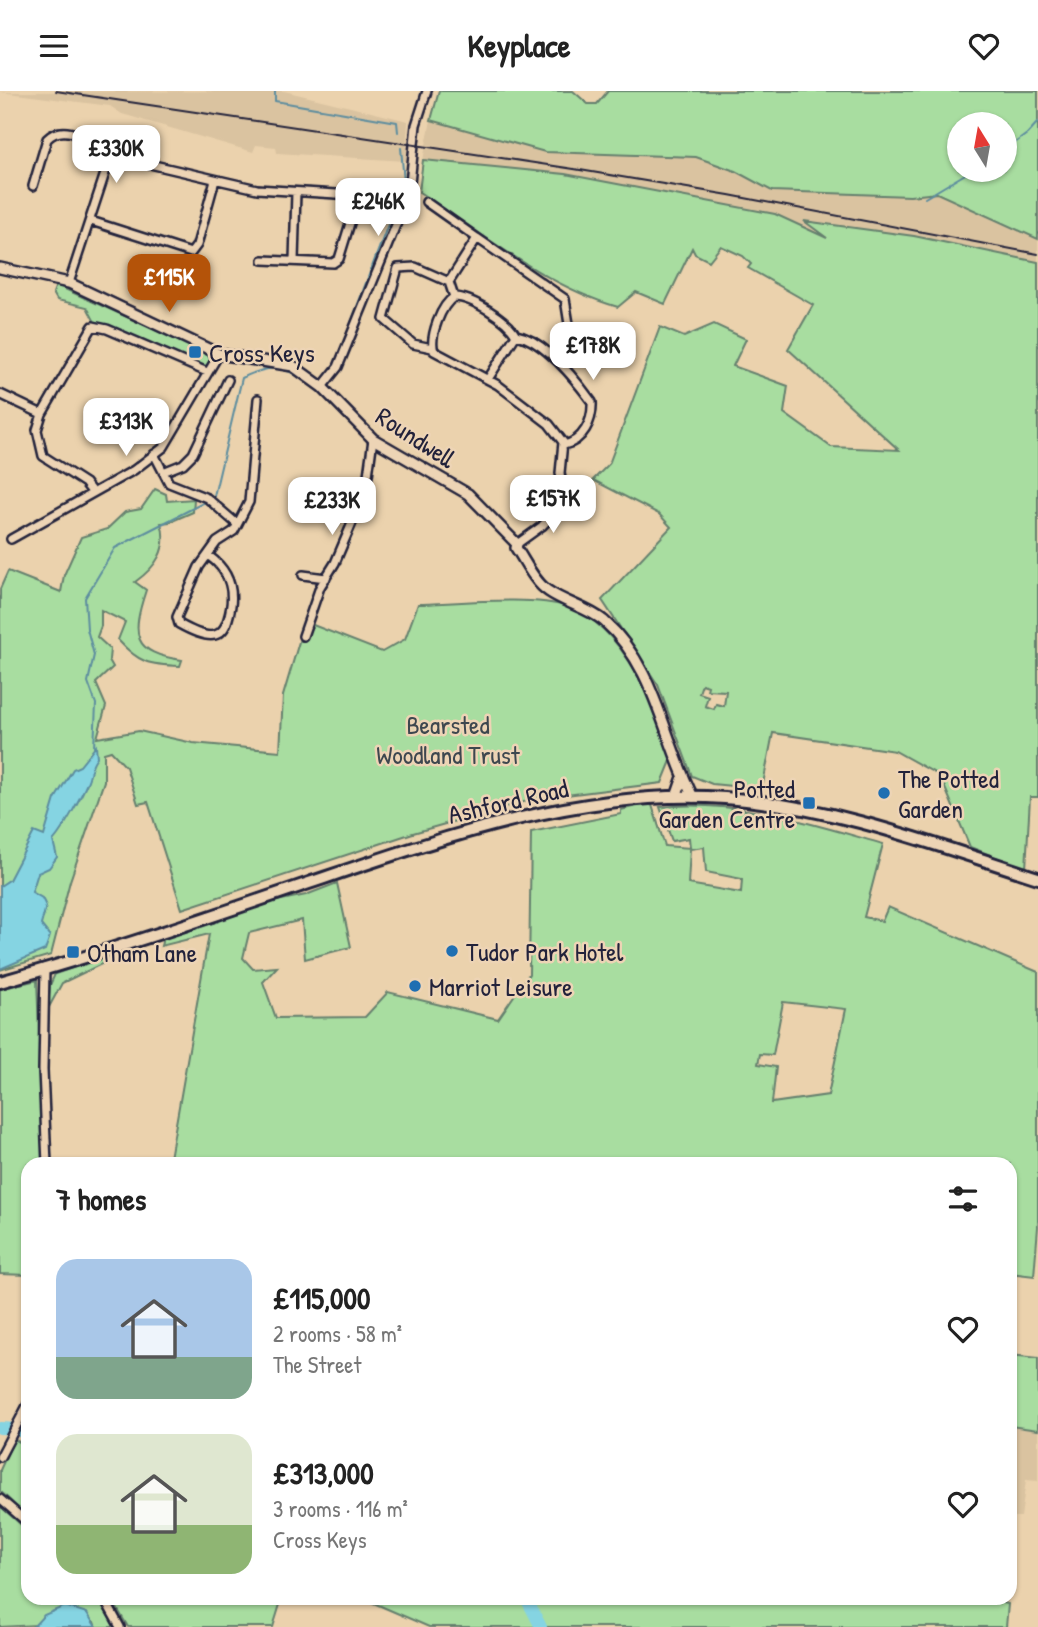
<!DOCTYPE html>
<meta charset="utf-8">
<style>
:root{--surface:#fff;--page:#f2f2f2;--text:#222;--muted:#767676;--accent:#b45309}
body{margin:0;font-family:"Patrick Hand",sans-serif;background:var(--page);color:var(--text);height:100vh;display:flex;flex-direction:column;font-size:26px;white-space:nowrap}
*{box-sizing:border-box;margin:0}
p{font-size:23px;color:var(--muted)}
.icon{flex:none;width:38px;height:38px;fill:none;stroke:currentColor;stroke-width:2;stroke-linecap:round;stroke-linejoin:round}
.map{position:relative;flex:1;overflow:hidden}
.panel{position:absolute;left:21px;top:1066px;width:996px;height:448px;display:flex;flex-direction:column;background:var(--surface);border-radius:21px;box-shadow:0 2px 5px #0004}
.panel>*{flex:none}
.needle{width:46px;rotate:349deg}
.buttons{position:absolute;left:947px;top:21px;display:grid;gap:14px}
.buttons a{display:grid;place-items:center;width:70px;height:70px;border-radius:50%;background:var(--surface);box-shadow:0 2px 5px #0004;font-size:35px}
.price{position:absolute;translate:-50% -60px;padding:0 16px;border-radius:14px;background:#fff;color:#222;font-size:23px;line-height:46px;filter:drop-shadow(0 2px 4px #0008)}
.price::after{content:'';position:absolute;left:50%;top:42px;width:21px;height:16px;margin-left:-10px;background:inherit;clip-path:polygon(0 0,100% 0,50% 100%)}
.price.active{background:var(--accent);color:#fff}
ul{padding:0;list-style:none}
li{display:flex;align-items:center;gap:21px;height:175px;padding:0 35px}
li span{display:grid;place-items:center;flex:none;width:196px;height:140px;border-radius:21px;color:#555}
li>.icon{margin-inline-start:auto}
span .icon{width:84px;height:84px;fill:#fffc;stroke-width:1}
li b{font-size:30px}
h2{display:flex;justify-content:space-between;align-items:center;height:84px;padding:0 35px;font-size:30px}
header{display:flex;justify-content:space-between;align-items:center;height:91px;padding:0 35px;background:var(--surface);font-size:32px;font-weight:800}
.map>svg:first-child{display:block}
.built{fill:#dac3a0}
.green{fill:#a8dda0;stroke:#65806e;stroke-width:2;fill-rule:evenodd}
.water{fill:#85d4e2;stroke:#5d8d9f;stroke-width:2}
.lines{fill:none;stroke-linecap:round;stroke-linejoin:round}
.stream{stroke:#5d8d9f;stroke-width:2}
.river{stroke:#85d4e2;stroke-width:12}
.minor-casing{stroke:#22223b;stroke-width:12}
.tertiary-casing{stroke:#22223b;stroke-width:14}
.primary-casing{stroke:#22223b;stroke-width:16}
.minor{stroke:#edd4b5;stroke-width:7}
.tertiary{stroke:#edd4b5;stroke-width:9}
.primary{stroke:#edd4b5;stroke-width:10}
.rail{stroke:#22223b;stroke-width:2}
.poi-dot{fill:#1f6fb2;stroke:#edd4b5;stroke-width:2.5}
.labels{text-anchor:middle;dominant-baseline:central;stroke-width:5;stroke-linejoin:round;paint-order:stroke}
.poi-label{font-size:26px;fill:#22223b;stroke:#edd4b5;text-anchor:start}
.street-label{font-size:26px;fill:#22223b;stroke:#edd4b5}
.park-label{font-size:26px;fill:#3d474f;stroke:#edd4b5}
</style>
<header><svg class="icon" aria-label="menu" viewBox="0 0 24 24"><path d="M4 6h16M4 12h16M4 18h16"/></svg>Keyplace<svg class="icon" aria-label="heart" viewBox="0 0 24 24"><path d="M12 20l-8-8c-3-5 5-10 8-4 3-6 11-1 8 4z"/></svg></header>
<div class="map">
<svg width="1038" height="1536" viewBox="0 0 1038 1536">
<rect width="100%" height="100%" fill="#ebd2ad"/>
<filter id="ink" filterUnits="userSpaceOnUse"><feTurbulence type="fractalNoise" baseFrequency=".0143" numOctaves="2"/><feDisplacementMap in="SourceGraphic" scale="14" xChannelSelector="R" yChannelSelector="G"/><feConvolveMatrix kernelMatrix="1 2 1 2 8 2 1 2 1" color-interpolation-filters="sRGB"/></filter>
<g filter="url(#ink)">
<path class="built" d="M284,0L408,30L406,70L277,62L276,56L256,54L253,61L122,23L110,15L0,1Z
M431,29L545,61L696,66L735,80L772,100L910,105L937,102L1038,148V172L833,149L775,123L423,69Z
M1010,1335L1038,1339V1390L1026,1389L1021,1426H1010Z"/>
<path class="green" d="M439,0H573L588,13H597L608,0H1038V148L937,102L910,105L772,100L735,80L696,66L545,61L431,29ZM959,33H1004V79H959Z
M423,69L565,83L775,123L827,147L804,130L914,145L1038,171V706H1030L1026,778L970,756L940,685L895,660L773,642L762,698L712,693L692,685L658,594L602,509L671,436L659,423L593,389L609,373L660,236L684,246L714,233L746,248L733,275L788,295L784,322L831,356L899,359L788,258L813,214L748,177L751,173L743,165L721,155L709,170L695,163L692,157L665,213L636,201L618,216C545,195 482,142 419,101ZM702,593L708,595L707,599L726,600L724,615L716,613L714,618L705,615L708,605L699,602Z
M56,194L207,262L211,270L205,277L199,276L110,236L96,233L87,216L57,209L53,202Z
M155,398L166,403L167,410L194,408L193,421L170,431L161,432C169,458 156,476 135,491L146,499C131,544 132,562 182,569L180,575C149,574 139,572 118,549L125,531L101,519V535L97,546L110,558L109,569L113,576L96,592L106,615L97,647L139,640L193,652L280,660L283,605L301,544L306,545L313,534L382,561L405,548L418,513C456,512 534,504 568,516C623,535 655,614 673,665L662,692L534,708L413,742L182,818L148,711L138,713L126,676L111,660L104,662V690L70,790L51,864L0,879V498L8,480L61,501L64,484L81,446L107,438L125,421L141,418Z
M651,711L665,755L690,757L689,747L672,750L660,716C737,708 809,732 883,753L864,826L882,830L888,816L1038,881V1136L1034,1185L1010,1182V1073H169L209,843L161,855L163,847L262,813L306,804L337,792L351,856L305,868L302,829L249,842L243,867L253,878L277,876L263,891L276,927L365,926L388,901L498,928L529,883L531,741L621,723V719ZM704,756L706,781L742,788L741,802L688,793L690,758ZM783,911L846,918L828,1004L772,1012L776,976L758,973L760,963L773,964Z
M118,861L114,867L62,892L48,918L50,894L55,883Z
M37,889L44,1073H28V1184L0,1183V898Z
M1010,1264L1038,1267V1339L1010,1335Z
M14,1348L28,1356V1426L0,1400V1379Z
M0,1415L28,1440V1507H98L115,1536H96L94,1531L0,1536Z
M111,1507H282L273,1536H128Z
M362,1507H979L1008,1513L1006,1536H429Z"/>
<path class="water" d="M96,655L97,666C89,676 92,681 87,692C82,704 62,741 53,750L57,766L49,777L38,782L32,801L42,807L46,815L41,834L50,845L45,859L0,878V795L9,789L34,741L44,745L55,708L73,678L80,675Z
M65,1515L87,1522L96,1536H33L44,1524Z"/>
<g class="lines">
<path class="stream" d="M275,0V10L397,31L398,41
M1004,60L1027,43L1038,31
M925,107L972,79
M335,274L404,91L401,57
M210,408L214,405L242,287C267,275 282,273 305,290
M94,657L96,613L88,591L94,564L87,538L85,507L115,457L205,411
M20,1337L28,1332
M534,1518V1507"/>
<path class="river" d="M0,1337L18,1338L28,1344
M526,1507L541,1536"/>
<g class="minor-casing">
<path id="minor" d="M33,95L47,48C65,29 95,52 111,64
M352,104L366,101
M426,111L477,147L449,191
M91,130L191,162L197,154L215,89
M477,147L565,208L572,252L565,277
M294,170L296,101
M69,192L111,64L257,98L352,104L355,116L339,168L333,172L263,169
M516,244C544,249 576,289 592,311C593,330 583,350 564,354
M432,257L413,253L384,228L398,177L415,176L449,191L454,206
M488,288L516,244C508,229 472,206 454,206C441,214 429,246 434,260L498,294L549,333L563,351L560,382L565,411L542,435L517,453
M322,296L338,276L409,102L416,34L427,0
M0,303L42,323
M154,363L169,392L207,407L237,433
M163,381L183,373L193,363L228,289
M92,401L85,392L43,365L37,339L42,323L93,235L107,238L207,281
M11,448L134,379L164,356L219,263
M209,465C231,481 236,502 228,528C226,535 223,542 215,544C205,547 188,538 179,533L177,526L199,476L217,451L234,440L249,411L258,308
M303,484L326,487
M303,545L320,496L335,472L366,399L373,348
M45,877L43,979L47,1073
M0,1366L28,1313
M0,1408L28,1432
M104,1507L120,1536"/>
</g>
<g class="tertiary-casing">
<path id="tertiary" d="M0,177L69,192L219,263L293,275L322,296L373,348L468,403L517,453L516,457C525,470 535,492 548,500C565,512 589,517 604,530C656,576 663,648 693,706
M676,706L683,686"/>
</g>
<g class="primary-casing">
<path id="primary" d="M0,891C104,862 207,827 309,792C442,747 582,697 725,707C833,715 936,754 1038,787"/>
</g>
<use href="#minor" class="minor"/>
<use href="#tertiary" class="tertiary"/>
<use href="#primary" class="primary"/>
<path class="rail" d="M56,0L574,78L729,104L1038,163"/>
</g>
</g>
<g class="poi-dot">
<rect x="188" y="254" width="14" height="14" rx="3.5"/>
<circle cx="884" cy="702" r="7"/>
<rect x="802" y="705" width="14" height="14" rx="3.5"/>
<circle cx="452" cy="860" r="7"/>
<rect x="66" y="854" width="14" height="14" rx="3.5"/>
<circle cx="415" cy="895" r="7"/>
</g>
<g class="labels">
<g class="poi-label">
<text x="209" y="261">Cross Keys</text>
<text x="898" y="687">The Potted<tspan x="898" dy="30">Garden</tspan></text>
<text x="795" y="697" text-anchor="end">Potted<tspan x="795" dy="30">Garden Centre</tspan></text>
<text x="466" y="860">Tudor Park Hotel</text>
<text x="87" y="861">Otham Lane</text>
<text x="429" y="895">Marriot Leisure</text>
</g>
<g class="street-label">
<text transform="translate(416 346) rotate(33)">Roundwell</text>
<text transform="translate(508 710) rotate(-13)">Ashford Road</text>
</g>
<g class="park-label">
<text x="448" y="633">Bearsted<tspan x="448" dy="30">Woodland Trust</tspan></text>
</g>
</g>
</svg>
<div class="buttons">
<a><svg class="needle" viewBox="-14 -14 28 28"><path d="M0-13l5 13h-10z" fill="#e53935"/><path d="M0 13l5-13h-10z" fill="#767676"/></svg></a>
</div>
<b class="price" style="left:116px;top:94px">£330K</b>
<b class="price" style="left:378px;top:147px">£246K</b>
<b class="price active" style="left:169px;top:223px">£115K</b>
<b class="price" style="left:593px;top:291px">£178K</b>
<b class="price" style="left:126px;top:367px">£313K</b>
<b class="price" style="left:553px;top:444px">£157K</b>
<b class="price" style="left:332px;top:446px">£233K</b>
<section class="panel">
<h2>7 homes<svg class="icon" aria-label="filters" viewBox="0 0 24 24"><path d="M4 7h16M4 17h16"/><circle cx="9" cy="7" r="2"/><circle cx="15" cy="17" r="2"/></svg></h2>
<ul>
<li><span style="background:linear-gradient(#a9c7e8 70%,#7fa58c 0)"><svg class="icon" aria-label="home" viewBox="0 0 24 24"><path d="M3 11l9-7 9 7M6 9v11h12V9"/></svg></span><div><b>£115,000</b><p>2 rooms · 58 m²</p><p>The Street</p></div><svg class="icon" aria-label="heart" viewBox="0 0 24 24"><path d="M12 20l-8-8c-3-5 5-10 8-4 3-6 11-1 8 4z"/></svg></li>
<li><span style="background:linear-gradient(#dfe7d0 65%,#8fb573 0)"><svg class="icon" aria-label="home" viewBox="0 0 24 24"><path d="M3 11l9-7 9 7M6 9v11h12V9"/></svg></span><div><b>£313,000</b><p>3 rooms · 116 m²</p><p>Cross Keys</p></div><svg class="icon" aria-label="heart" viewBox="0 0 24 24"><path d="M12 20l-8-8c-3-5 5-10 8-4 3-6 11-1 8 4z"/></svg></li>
</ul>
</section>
</div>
